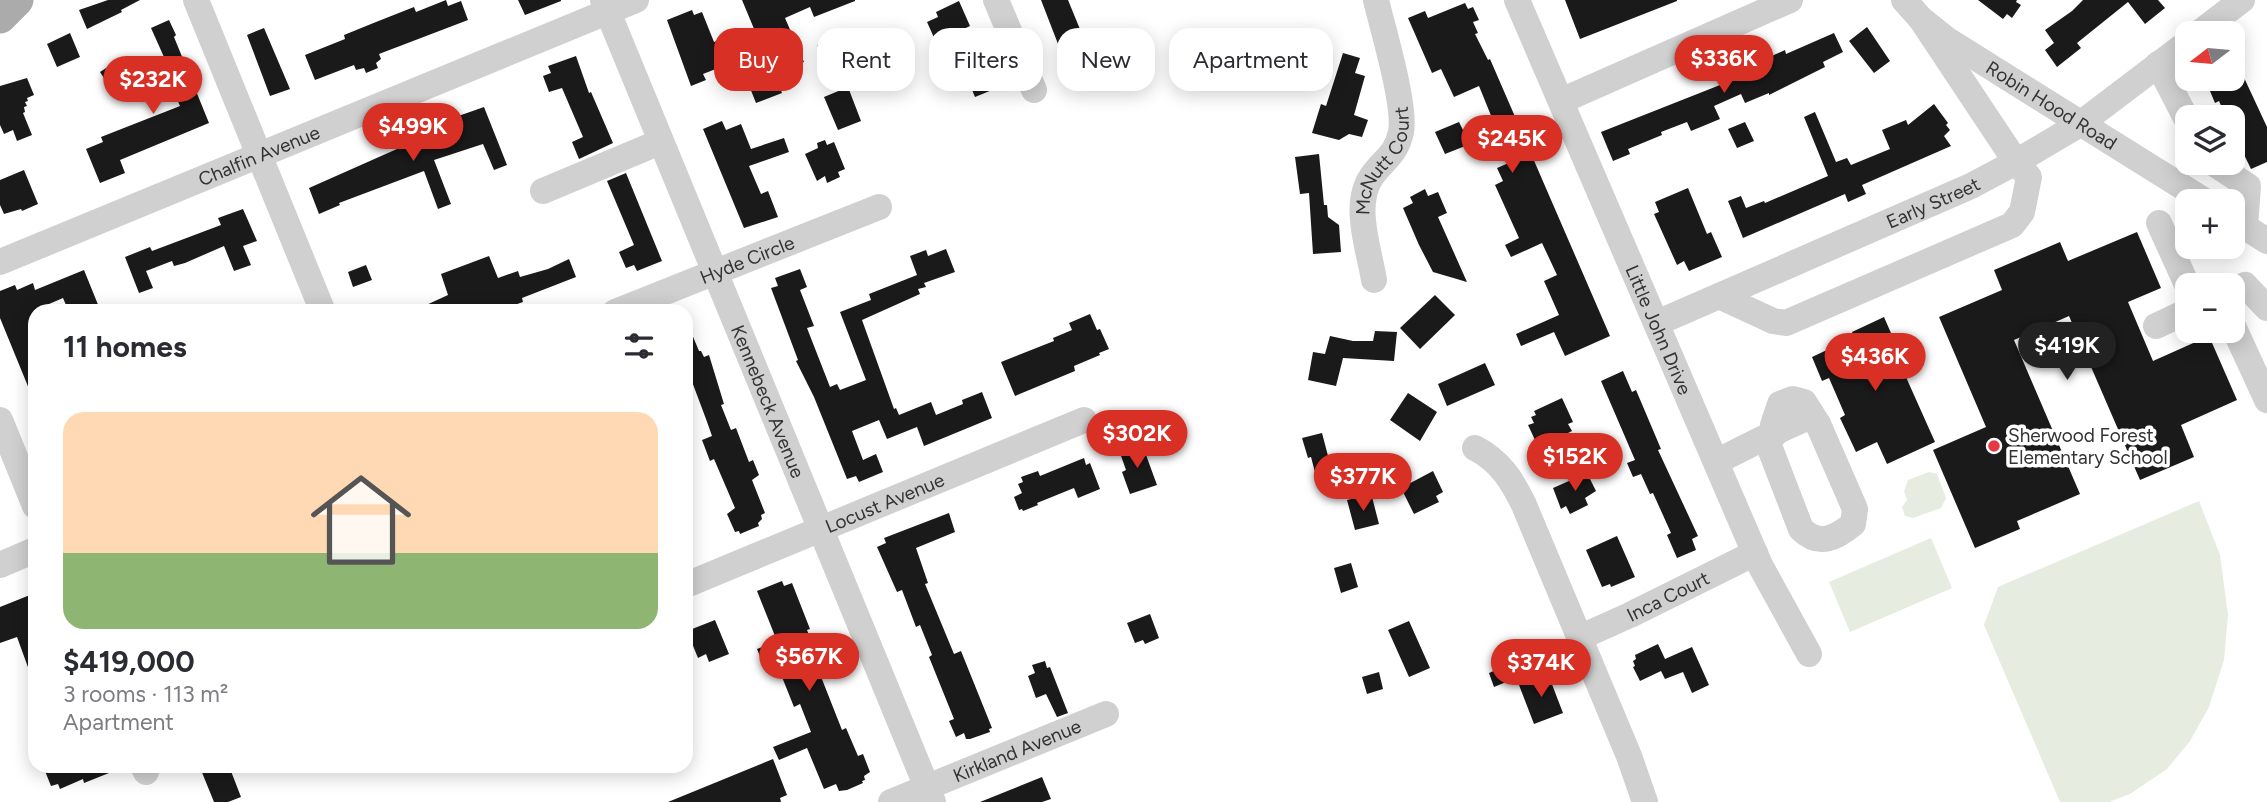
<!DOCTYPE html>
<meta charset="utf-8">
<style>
:root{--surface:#fff;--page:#f7f7f7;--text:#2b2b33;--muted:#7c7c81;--line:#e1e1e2;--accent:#d93025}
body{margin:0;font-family:Figtree,sans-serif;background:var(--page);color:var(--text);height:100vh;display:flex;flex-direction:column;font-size:26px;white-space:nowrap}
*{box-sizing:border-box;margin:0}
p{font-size:23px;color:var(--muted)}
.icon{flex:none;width:38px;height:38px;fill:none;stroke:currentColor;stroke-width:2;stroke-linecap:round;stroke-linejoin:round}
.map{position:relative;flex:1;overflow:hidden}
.panel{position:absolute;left:28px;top:304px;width:665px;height:469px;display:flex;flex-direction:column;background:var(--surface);border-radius:21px;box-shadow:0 4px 18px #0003}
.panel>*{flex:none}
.top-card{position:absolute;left:714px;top:28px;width:665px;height:63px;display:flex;gap:14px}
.needle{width:46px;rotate:254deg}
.fabs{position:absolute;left:2175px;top:21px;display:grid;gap:14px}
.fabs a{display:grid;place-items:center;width:70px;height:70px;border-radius:14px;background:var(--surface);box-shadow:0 4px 18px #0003;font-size:35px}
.price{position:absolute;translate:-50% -60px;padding:0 16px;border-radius:24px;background:var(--accent);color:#fff;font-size:23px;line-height:46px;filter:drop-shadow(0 2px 4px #0008)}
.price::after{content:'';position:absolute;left:50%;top:42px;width:21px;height:16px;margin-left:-10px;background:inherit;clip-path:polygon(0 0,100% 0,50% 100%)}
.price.active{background:#222;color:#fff}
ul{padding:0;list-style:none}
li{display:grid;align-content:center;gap:14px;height:371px;padding:0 35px}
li+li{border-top:2px solid var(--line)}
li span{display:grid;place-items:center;height:217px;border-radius:21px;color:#555}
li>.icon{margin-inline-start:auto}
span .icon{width:126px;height:126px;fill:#fffc;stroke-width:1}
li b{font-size:30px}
h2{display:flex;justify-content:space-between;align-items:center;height:84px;padding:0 35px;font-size:30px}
.tag{padding:0 24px;border-radius:21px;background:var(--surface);box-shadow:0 4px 18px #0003;font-size:24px;line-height:63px}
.tag.active{background:var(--accent);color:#fff}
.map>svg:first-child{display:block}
.green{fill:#e6ecdf}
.building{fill:#1a1a1a}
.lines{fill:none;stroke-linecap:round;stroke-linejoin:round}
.minor{stroke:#d0d0d0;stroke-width:26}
.major{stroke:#ababab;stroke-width:33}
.poi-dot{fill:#e63946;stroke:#fff;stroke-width:2.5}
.labels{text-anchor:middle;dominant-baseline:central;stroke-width:7;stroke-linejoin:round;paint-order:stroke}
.street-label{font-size:19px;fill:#333;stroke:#fff}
.poi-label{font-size:19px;fill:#333;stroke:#fff;text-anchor:start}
</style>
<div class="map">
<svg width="2267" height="802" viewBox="0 0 2267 802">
<rect width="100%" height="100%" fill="#fff"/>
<path class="green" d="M1929,472L1937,474L1946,498L1941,508L1913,518L1905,516L1902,507L1907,500L1904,491L1908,480Z
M2199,501L2220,555L2228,615L2224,660L2209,707L2190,741L2167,769L2130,794L2109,802H2060L1984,625L1998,587Z
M1931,538L1952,588L1850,632L1829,582Z"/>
<path class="building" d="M108,0H140L121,10L122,12L87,29L79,10Z
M446,0L448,6L461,1L468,20L379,54L381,59L376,63L378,68L366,73L364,68L356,70L354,65L315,80L305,55L345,39L344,35L376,22L414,7L416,12Z
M518,0H561V1L525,15Z
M742,0H855V1L814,17L810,7L785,18L804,62L785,69L772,30L757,36Z
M1041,0H1068L1084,39L1094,45L1098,55L1139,39L1147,63L1131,69L1127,57L1072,80Z
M1565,0H1677V1L1580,39Z
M1978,0H2017L2016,2L2021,5L2012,18L2007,14L2003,19Z
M2083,0H2158L2165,8L2145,24L2128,2L2077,43L2081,48L2057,67L2045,50L2054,43L2045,30L2072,11Z
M959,1L970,26L936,42L927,22L938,17L936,12Z
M1465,3L1468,9L1473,7L1479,20L1473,22L1478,33L1475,34L1488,60L1490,59L1610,336L1565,356L1554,332L1521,346L1516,334L1559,315L1544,281L1557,275L1542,243L1511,257L1505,245L1519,238L1495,185L1503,181L1497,168L1511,162L1498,133L1445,154L1435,132L1459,122L1463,130L1492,118L1479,86L1454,97L1441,69L1432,73L1408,18L1425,11L1428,18Z
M692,10L694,15L702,12L714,42L717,41L726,65L703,74L706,80L691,86L667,20Z
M169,20L176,35L174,37L209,123L120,160L125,173L100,183L86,149L103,142L101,137L180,106L176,97L179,96L168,66L151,28Z
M1867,27L1890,61L1874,73L1849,41Z
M264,28L290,89L270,96L247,35Z
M70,33L80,57L57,67L47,44Z
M1834,33L1843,52L1823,62L1825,67L1769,95V93L1745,103L1741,94L1714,106L1720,119L1691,131L1687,122L1661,132L1662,135L1628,149L1630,154L1613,161L1601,132L1720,85L1719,82L1734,73L1785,50L1786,54Z
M837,37L845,58L825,66L817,45Z
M1343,53L1360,58L1355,73L1365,76L1354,115L1368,120L1362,137L1349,134L1339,140L1312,133L1321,104L1326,106Z
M2233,54L2267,127V162L2251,169L2233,132V117H2226L2219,101L2215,103L2210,91L2213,89L2209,79H2233Z
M576,56L589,93L591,92L613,143L579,159L572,142L583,137L562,88L549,92L543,76L551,73L548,66Z
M123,57L133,71L109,86L100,72Z
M987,64L997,88L975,97L965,73Z
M772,68L782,93L756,103L746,78Z
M27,78L34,95L27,98L28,101L25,102L27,106L24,107L25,112L23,113L32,135L17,141L13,130L4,134L0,125V86Z
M848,87L861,121L838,130L824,97Z
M1934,104L1948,123L1946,125L1950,130L1944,136L1951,146L1862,185L1866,194L1848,202L1845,194L1743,238L1728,201L1741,196L1746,208L1764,201L1765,203L1828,176L1804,117L1815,112L1836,162L1847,158L1851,165L1890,149L1882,130L1906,120L1908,125Z
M484,107L507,165L494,170L483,144L434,160L451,204L438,209L424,171L339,203L340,205L319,214L309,188L415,141L417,144L442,135L439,129L449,125L447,120Z
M722,121L726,130L741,124L751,149L784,138L789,152L749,166L761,194L768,191L778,217L744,228L703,129Z
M1745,122L1754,141L1737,148L1728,129Z
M825,140L827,145L834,142L845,169L838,172L840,177L827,183L825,176L817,181L805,154L818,148L817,143Z
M1319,154L1324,205H1327L1328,217L1339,225L1341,252L1313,254L1309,193L1300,194L1295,157Z
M24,170L38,204L22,211L21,209L4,214L0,205V180Z
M626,173L662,261L637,271L634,265L626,268L619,252L634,245L607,181Z
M1688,188L1707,234L1711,232L1722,257L1689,271L1684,261L1677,265L1654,214L1659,212L1655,202Z
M1425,189L1428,196L1438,192L1447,213L1438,217L1467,282L1433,272L1419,245L1403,208L1413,203L1410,197Z
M243,209L257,241L243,246L251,265L234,271L224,246L185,263L174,266L172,261L146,271L153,288L139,293L125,257L150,247L152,251L221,225L218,218Z
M2137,232L2161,288L2128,302L2153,361L2209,336L2237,400L2181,425L2194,457L2140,480L2069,316L2014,340L2080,494L2017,521L2020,529L1975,548L1933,450L1986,427L1939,317L2002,290L1994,270L2060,242L2068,261Z
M946,249L955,272L924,283L926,287L918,289L920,294L862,320L894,409L896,408L899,415L931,402L936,415L963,404L962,400L982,392L992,418L924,446L917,427L887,439L879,420L852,431L863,460L876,454L883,472L859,482L856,476L847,479L814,397L796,361L798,360L771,288L778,286L775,278L800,269L807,287L800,290L814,326L807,328L830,387L837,384L840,390L866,380L840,312L871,300L869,294L917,275L910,256L926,250L928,256Z
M489,256L498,278L518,271L520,277L548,269L569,259L576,277L522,298L523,302L495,312H411L448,295L441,274Z
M366,265L372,280L353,287L348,272Z
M84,270L101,312H69L63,298L35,310L34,401L0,318V291L15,285L17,290L33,283L35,290Z
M1435,295L1455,315L1420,349L1400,328Z
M1090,314L1097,330L1100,329L1109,349L1099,353L1100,355L1074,366L1075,371L1015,396L1001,362L1054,341L1053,338L1072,330L1069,323Z
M1884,317L1901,356L1897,357L1935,442L1887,464L1877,442L1856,452L1840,418L1845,415L1829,378L1822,381L1812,357L1842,343L1841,340L1853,335L1852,332Z
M686,320L699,351H701L704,357L709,355L724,404L721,405L731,430L736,428L749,462L753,460L759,475L752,480L765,513L761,515L762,519L758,523L759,526L740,534L739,531L735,532L727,514L735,508L714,459L710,461L702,440L712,436L706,419L691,379L686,380Z
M1375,331L1397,332L1394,361L1343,358L1336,386L1308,380L1313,352L1325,354L1330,336L1353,341H1373Z
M1485,363L1495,385L1447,406L1438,384Z
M1623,371L1632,392L1636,390L1661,449L1658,450L1698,536L1692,539L1696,550L1677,558L1667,535L1671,533L1653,493L1650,494L1641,474L1633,477L1627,463L1635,460L1601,381Z
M1408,393L1437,412L1420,441L1390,420Z
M1562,398L1573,422L1568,424L1572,431L1560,437L1564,445L1542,455L1528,425L1534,423L1531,417L1536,415L1534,411Z
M1322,433L1332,471L1316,476L1311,457L1308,458L1302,438Z
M1142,444L1157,485L1130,494L1122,472L1126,470L1120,453Z
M1084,458L1086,465L1090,463L1100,489L1078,498L1074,488L1037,503L1038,505L1023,511L1022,509L1019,510L1014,497L1022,493L1018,484L1023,482L1021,477L1038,471L1040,476Z
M1433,471L1443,492L1436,496L1439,502L1414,514L1401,488Z
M1587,473L1596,491L1585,498L1588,505L1570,514L1566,506L1561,509L1553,488Z
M1360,497L1361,500L1372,497L1379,524L1355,530L1347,500Z
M949,513L955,532L916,548L928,583L925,584L954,654L961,651L992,728L989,729L990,732L970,739H966L964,733L956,737L949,721L954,719L929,657L932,655L920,625L916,627L902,590L897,592L877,547L886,543L884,538Z
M1617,536L1635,577L1611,587L1610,584L1602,587L1586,550Z
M1351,563L1358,587L1341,593L1334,568Z
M782,581L784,586L792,583L810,629L807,630L820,663L816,664L842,730L846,728L858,756L863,754L870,772L864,776L865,780L862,781L863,783L847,790L839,791L836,784L824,789L807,748L779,760L773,747L811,732L800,704L794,707L774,657L762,661L757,649L777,641L757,591Z
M35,593V680L33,681L17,637L0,643V607Z
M1150,614L1159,638L1145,644L1143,640L1135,643L1127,623Z
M715,620L729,654L709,662L706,654L698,658L687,631Z
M1409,621L1430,668L1409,677L1388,630Z
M1658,644L1665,659L1692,647L1709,685L1692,693L1683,672L1665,679L1661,671L1640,681L1633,667L1635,666L1633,661L1636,659L1635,655Z
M1045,661L1047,668L1050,667L1068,713L1057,717L1046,694L1036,698L1028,676L1035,673L1032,665Z
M1505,666L1511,680L1494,687L1489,673Z
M1379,672L1383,689L1367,694L1362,677Z
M1548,674L1563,713L1534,724L1519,685Z
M773,759L787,795L780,798L781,802H668Z
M43,766H124V767L84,783L83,779L60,789L58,784L51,786Z
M211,766H229L241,797L228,802H214L201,770Z
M1042,777L1051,799L1042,802H980Z"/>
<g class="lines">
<g class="minor">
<path d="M196,0L323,312"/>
<path id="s1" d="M603,0L933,802"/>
<path d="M996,0L1034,90"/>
<path id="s2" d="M1517,0L1760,565L1809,654"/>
<path id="s3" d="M1904,0L1921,19L1946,39L2205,201"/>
<path d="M2199,33L2242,0"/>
<path d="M2158,64L2188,122"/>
<path d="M1561,101L1790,0"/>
<path d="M2213,163L2248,186L2245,227"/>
<path d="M543,191L660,142"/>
<path d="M2233,219L2267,241"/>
<path d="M2159,223L2188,287"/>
<path id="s4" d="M0,262L636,0"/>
<path id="s5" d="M1374,280C1369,249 1352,204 1372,176C1384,159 1396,155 1401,132C1406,105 1383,30 1376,0"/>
<path d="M2233,290L2245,285L2267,308"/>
<path d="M1719,296L1773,321L1786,323L2012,225L2022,212L2029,177L2016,162L1921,19"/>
<path id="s6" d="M615,312L879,207"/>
<path id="s7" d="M1657,323L1971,186L2016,162L2080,124L2188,42"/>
<path d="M2156,326L2188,311"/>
<path d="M2233,326L2267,400"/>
<path d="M0,420L35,506"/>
<path d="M1775,434L1773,425L1780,404L1793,399L1804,402L1818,424"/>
<path d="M1475,448C1500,461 1512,480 1524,505L1629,756L1645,802"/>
<path d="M1716,462C1730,455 1800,419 1808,419C1812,420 1815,422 1818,424L1855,509L1853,524C1836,538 1819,547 1801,529L1766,438"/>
<path d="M0,565L35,550"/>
<path id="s8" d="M686,585L1084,420"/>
<path id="s9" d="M1581,637L1630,615L1755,553"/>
<path d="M143,766L146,772"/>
<path id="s10" d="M891,802L1106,714"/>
</g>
<path class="major" d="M0,17L17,0"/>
</g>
<circle class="poi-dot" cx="1994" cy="446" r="7"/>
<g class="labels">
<g class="street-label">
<text stroke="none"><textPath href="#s3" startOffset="182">Robin Hood Road</textPath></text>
<text stroke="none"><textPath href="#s4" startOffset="280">Chalfin Avenue</textPath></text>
<text stroke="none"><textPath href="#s5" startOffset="126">McNutt Court</textPath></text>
<text stroke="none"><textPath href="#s7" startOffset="301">Early Street</textPath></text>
<text stroke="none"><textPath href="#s6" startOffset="142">Hyde Circle</textPath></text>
<text stroke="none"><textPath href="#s2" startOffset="359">Little John Drive</textPath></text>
<text stroke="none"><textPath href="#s1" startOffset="434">Kennebeck Avenue</textPath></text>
<text stroke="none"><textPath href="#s8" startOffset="215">Locust Avenue</textPath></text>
<text stroke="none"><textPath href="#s9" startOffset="96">Inca Court</textPath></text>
<text stroke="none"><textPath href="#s10" startOffset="136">Kirkland Avenue</textPath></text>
</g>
<g class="poi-label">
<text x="2008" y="435">Sherwood Forest<tspan x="2008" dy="22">Elementary School</tspan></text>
</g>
</g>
</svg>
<div class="fabs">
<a><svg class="needle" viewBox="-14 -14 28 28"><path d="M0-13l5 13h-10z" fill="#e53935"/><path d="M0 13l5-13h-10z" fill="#7c7c81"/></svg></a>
<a><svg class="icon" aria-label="layers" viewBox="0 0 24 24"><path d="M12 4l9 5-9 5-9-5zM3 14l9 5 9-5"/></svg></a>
<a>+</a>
<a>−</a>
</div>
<b class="price" style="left:1724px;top:95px">$336K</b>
<b class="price" style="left:153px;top:116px">$232K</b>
<b class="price" style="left:413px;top:163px">$499K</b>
<b class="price" style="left:1512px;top:175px">$245K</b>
<b class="price active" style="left:2067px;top:382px">$419K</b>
<b class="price" style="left:1875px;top:393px">$436K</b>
<b class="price" style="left:1137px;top:470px">$302K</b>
<b class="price" style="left:1575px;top:493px">$152K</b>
<b class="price" style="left:1363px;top:513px">$377K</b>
<b class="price" style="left:809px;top:693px">$567K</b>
<b class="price" style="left:1541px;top:699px">$374K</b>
<div class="top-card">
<a class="tag active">Buy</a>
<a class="tag">Rent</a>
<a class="tag">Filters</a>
<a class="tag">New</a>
<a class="tag">Apartment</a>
</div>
<section class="panel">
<h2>11 homes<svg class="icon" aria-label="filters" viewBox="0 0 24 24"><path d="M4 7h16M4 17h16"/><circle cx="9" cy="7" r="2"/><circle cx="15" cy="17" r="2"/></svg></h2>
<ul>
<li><span style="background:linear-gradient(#ffd9b3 65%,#8fb573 0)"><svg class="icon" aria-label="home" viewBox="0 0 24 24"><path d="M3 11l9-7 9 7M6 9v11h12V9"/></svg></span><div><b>$419,000</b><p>3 rooms · 113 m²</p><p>Apartment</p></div></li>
</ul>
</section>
</div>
